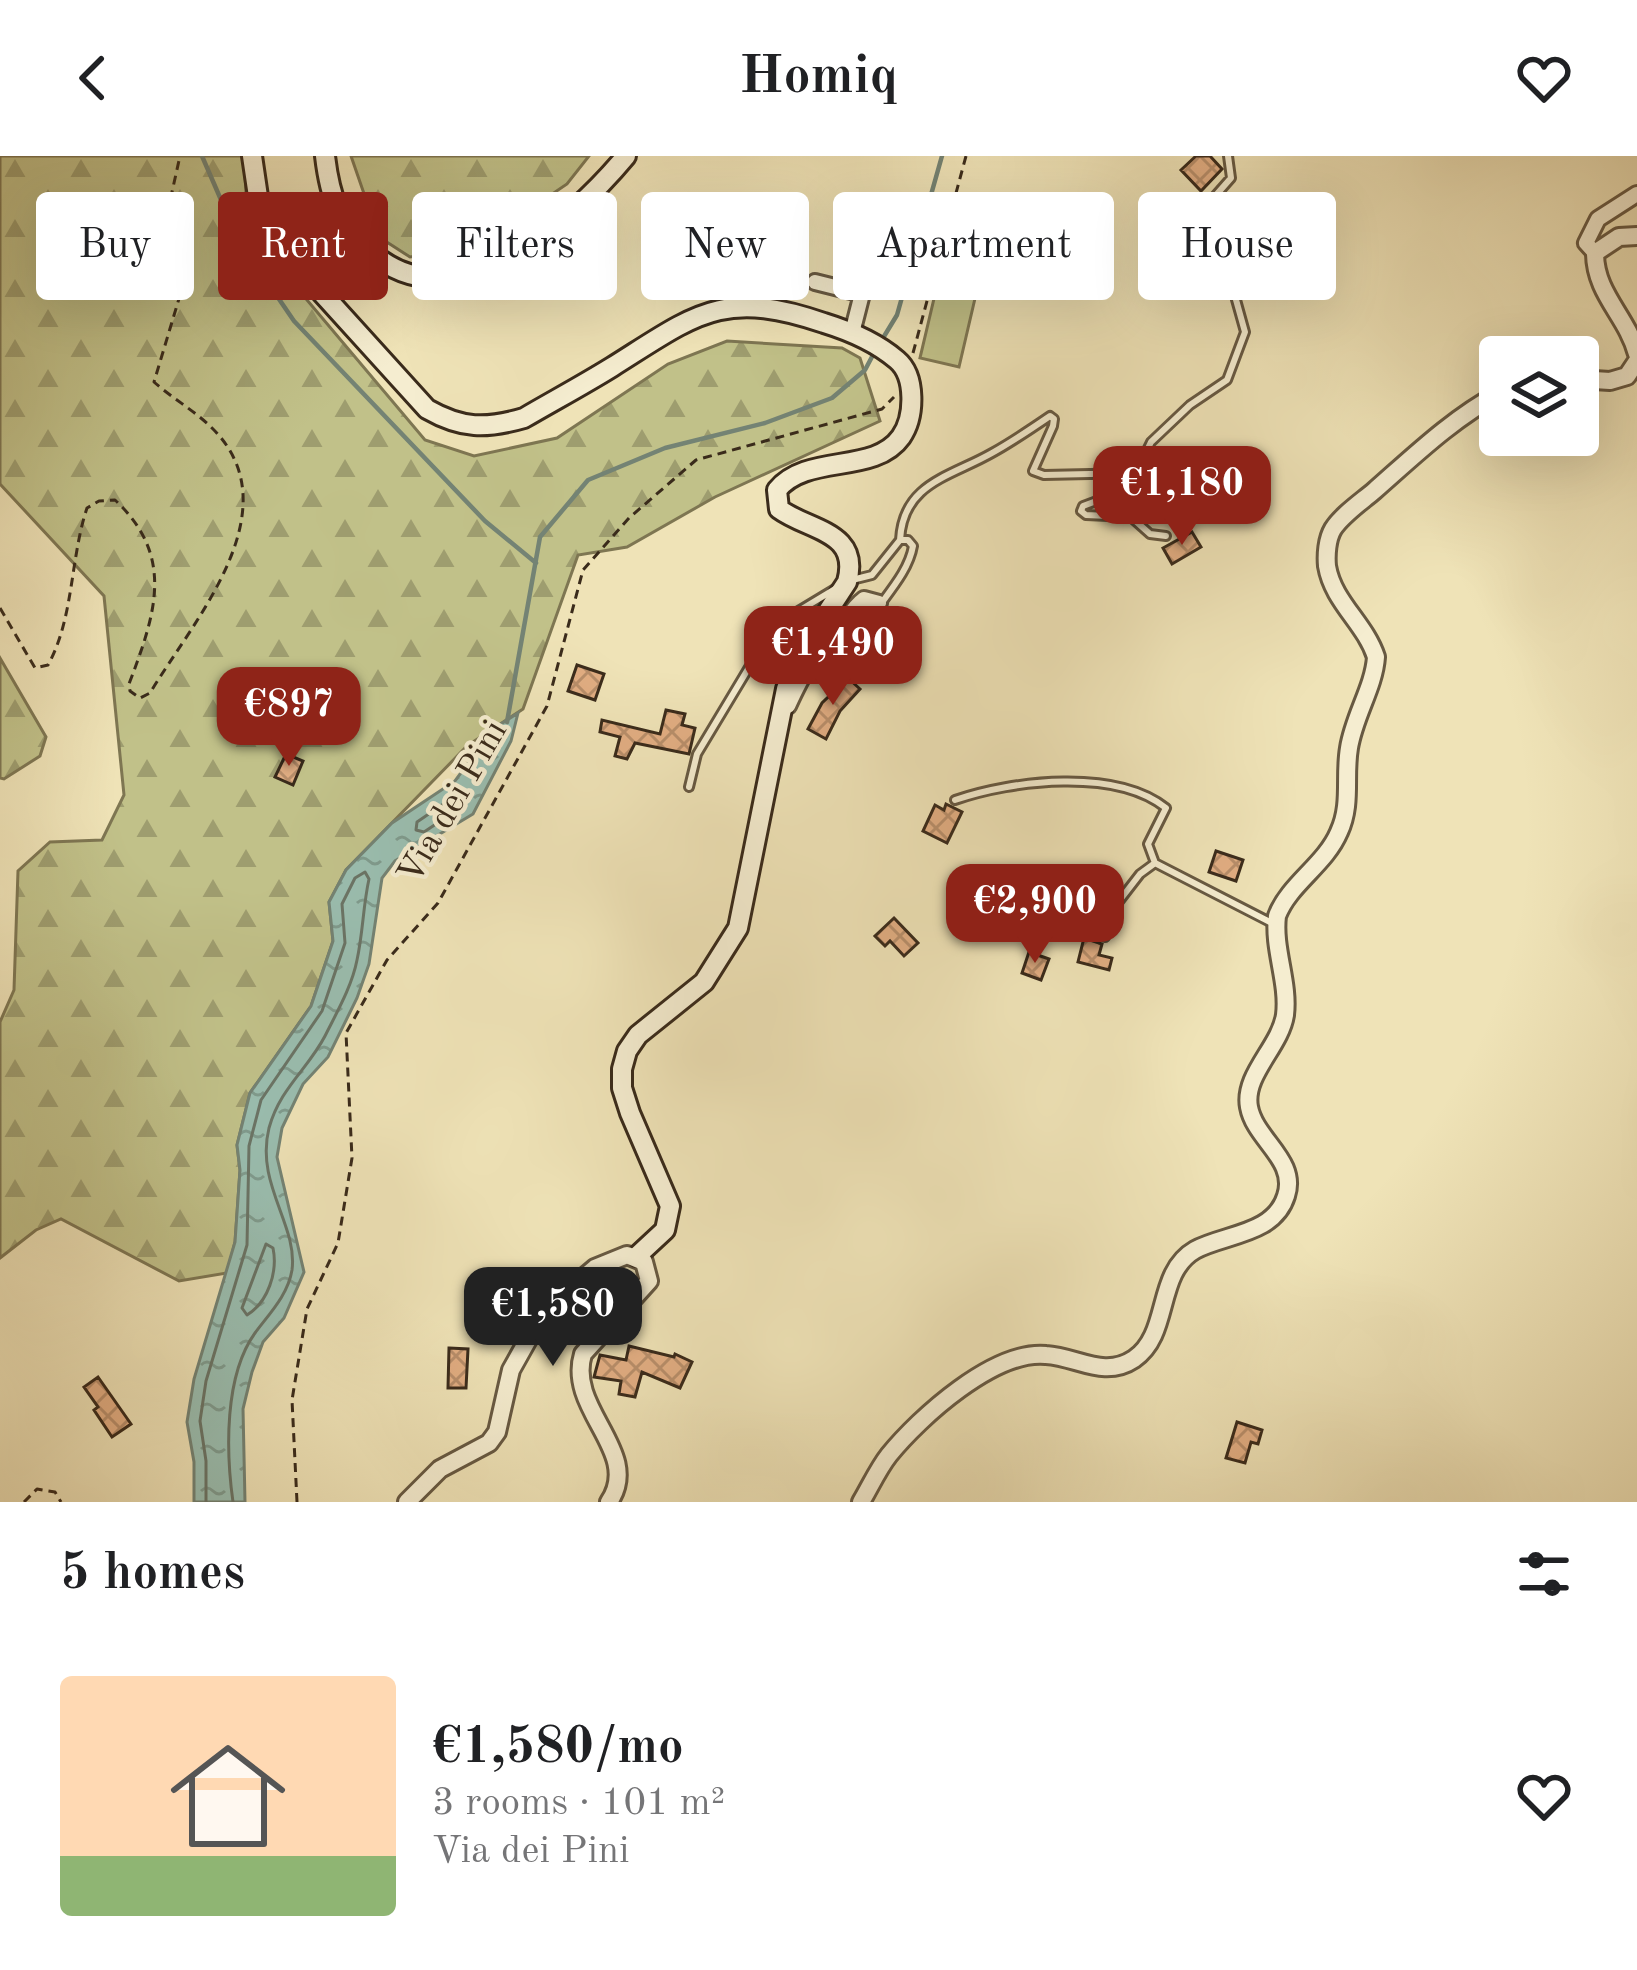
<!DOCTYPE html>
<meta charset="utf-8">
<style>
:root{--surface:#fff;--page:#f6f6f6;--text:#202124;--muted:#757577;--accent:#8f2418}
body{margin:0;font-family:"Old Standard TT",serif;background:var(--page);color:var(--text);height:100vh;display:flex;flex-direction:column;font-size:45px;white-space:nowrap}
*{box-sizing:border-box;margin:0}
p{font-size:39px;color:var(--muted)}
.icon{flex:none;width:66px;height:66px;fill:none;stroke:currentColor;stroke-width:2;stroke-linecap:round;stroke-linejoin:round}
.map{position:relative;height:1346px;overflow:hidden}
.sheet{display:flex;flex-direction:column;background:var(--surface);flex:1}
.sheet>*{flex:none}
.top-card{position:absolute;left:36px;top:36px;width:1566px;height:108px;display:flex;gap:24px}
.fabs{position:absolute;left:1479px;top:180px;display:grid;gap:24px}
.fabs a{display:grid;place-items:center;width:120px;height:120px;border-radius:12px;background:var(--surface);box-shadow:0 12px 48px #0002;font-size:60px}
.price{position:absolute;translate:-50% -102px;padding:0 27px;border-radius:24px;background:var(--accent);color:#fff;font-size:39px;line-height:78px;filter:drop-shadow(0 3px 6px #0008)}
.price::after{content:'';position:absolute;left:50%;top:72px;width:36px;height:27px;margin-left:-18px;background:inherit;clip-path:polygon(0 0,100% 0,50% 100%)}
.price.selected{background:#222;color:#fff}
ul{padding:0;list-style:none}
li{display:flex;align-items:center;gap:36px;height:300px;padding:0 60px}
li span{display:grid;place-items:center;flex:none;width:336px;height:240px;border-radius:12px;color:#555}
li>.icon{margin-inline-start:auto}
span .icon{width:144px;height:144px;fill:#fffc;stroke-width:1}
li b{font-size:51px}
h2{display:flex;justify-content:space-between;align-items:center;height:144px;padding:0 60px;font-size:51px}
.pill{padding:0 42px;border-radius:12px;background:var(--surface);box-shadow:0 12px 48px #0002;font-size:42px;line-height:108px}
.pill.selected{background:var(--accent);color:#fff}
header{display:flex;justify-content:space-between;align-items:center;height:156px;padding:0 60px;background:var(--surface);font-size:54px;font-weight:700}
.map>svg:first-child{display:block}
.grass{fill:#c1c189;stroke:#7e7652;stroke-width:3}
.forest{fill:url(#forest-firs);stroke:#7e7652;stroke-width:3}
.water{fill:url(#water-ripples);stroke:#748374;stroke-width:3}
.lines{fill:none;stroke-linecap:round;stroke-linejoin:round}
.shore{stroke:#6a7466;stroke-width:3}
.stream{stroke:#748374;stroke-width:4.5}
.building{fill:url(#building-cross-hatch);stroke:#3a2b1b;stroke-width:3}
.service-casing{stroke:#675942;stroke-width:12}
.minor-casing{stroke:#675942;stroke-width:20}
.tertiary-casing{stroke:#675942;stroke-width:22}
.secondary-casing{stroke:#3a2b1b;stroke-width:24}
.path{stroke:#3a2b1b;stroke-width:3;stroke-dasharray:9 6;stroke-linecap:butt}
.service{stroke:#f5edd0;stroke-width:6}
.minor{stroke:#f5edd0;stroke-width:14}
.tertiary{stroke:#f5edd0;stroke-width:16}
.secondary{stroke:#f5edd0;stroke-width:18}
.labels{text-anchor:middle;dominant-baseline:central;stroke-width:9;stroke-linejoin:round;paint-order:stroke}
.street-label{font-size:36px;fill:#3a2b1b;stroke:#f5edd0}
</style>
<header><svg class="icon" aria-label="back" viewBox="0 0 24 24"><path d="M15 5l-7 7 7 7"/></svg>Homiq<svg class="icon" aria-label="heart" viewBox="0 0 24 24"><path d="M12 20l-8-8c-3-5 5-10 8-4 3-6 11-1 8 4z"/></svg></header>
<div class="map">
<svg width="1637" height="1346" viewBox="0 0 1637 1346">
<defs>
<pattern id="forest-firs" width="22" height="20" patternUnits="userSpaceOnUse" patternTransform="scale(3)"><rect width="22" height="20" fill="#c1c189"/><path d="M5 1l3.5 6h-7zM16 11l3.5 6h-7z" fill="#9e9d6f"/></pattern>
<pattern id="water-ripples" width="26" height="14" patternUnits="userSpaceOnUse" patternTransform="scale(3)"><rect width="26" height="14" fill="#9abeb0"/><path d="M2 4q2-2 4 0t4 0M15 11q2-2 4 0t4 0" fill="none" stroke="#7f9b8e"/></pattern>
<pattern id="building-cross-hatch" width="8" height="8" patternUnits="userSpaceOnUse" patternTransform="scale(3)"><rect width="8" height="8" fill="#e2ae83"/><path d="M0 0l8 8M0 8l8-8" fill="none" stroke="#b88e6a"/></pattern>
</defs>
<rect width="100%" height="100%" fill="#efe3b7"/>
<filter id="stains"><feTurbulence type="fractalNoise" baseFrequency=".00167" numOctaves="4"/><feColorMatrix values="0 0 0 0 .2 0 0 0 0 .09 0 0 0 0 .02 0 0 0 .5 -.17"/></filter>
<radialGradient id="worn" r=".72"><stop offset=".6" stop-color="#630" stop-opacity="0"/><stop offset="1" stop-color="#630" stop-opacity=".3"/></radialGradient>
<path class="grass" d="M941,113L980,121L959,211L920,202Z"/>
<path class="forest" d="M0,0H244L248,74L425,284L474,300L557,282L668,208L727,185L842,192L860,202L880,265L715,341L627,391L578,399L523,553L467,590L346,714L329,746L333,785L311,850L250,937L237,989L240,1014L235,1086L227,1117L179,1125L61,1063L36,1074L0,1102V866L14,834L18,715L50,686L102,684L124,639L104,440L0,328Z
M351,0H589L567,28L471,93L410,101L379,81Z
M0,502L46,581L40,600L4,623L0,622Z"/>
<path class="water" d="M518,557L511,585L473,658L395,705L382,722L369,808L357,842L328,901L303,928L282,972L277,1001L304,1116L284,1162L263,1186L252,1216L243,1253L245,1346H194V1306L187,1266L194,1223L235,1086L240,1014L237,989L250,937L311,850L333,785L329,746L346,714L392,667L455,625L493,573Z"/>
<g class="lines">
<path class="shore" d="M458,638L466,641L463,650L424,676L416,674L417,666Z
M266,1088L273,1092C278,1116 268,1146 247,1159L242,1152Z
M206,1346V1305L200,1265L206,1225L247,1089L249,990L261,944L322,855L345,787L342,748L355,722L365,716L369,723C363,750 363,777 357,804C352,830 337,856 325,880C308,913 280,932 269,972C255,1028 298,1069 292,1114C288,1139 269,1158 255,1177C224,1220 226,1296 233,1346"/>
<path class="stream" d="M202,0L238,83L294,165L485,365L536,407
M880,187L897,159L942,0
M507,566L540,381L588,324L665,292L765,267L832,242L865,214L874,197"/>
</g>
<path class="building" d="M1196,0H1210L1222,13L1201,35L1181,14Z
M1028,38L1034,58L1027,61L1036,88L1023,92L1030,111L1015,115L999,68L1007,65L1001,47Z
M1192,376L1201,391L1172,408L1163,392Z
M577,509L604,518L595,544L568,535Z
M848,522L860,533L840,555L826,583L808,573L822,547Z
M666,554L685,558L682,569L695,572L689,598L635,587L627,603L615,600L620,581L600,576L602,564L660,578Z
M286,598L303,605L293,629L275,621Z
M946,648L962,656L947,687L923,675L935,649L944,654Z
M1216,695L1243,704L1236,725L1209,716Z
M1021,740L1051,744L1048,763L1070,766L1068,783L1027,777L1030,755L1019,754Z
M894,762L918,787L904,800L890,785L885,790L875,780Z
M1084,782L1102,788L1099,799L1112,802L1109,814L1078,806Z
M1029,796L1049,803L1041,824L1022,817Z
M629,1190L674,1201L675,1198L692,1206L680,1232L642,1216L635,1241L619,1238L621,1225L594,1221L600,1199L626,1204Z
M449,1192L468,1193L466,1232H448Z
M98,1221L131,1268L112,1281L94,1254L98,1251L84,1231Z
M1237,1266L1262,1274L1258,1288L1251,1286L1245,1307L1226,1302Z"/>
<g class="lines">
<g class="service-casing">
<path id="service" d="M1136,317L1151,286L1190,249L1227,224L1245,176L1209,47L1231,22L1228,0
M900,384C903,327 950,321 992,297C1012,286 1031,273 1050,260L1054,263L1053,270L1033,315L1044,319L1136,317L1134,331L1083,350L1081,355L1086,359L1131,361L1150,378L1166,380
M852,424L872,419L900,384H908L913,390C905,436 844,469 856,520
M689,631L697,598L766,483L782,465L835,433
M955,644C1013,624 1116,612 1166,652L1148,688L1155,707L1272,767
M1105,781L1106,762L1140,718L1155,707"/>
</g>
<g class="minor-casing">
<path id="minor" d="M1595,97L1586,87L1598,63L1637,38
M815,126L863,138
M852,177L874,91L881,81
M788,550C805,513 811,504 838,474C847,463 853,451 864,443L879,447"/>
</g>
<g class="tertiary-casing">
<path id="tertiary" d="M1637,80L1619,81L1595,97C1595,138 1627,160 1637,198
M1578,223L1610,225L1627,220L1637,205
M407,1346L440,1313L489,1287L497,1276L511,1214L544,1155L595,1112L627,1099L644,1106L649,1125L583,1198C566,1254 643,1296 609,1346
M861,1346C870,1331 878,1313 889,1299C920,1261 994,1194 1046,1199C1078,1201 1104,1223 1134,1203C1171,1178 1155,1117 1195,1094C1224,1078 1274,1079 1286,1040C1298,1004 1255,984 1249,951C1243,919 1280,891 1285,859C1289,826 1273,793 1277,760C1289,728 1325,709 1339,676C1352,648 1344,621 1349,592C1354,560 1374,531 1376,501C1365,467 1333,446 1327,410C1326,399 1327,383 1333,373C1342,359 1361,346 1374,335C1415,299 1452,263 1500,237"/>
</g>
<g class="secondary-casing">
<path id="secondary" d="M252,0L260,54L272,82L427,253C462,273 486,273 524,262C553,245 583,229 612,211C695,159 722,132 824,167C850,175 876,186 897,204C916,220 915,261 901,281C874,319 807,297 777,334L779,353C809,375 861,375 847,426L798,501L786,533L738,772L704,826L638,879L627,895L622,913V932L630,957L670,1050L665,1074L637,1100
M325,0C330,42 339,68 371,96C453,171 572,65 626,0"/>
</g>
<path class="path" d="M913,197L966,0
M0,452L35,512L48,509C74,462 70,403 87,352L99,345L115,344C176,401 155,459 129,528L130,535L140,542L150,537C193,465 294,353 212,272C195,255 172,242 154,226L181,136L168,54L180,0
M24,1346L37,1333L55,1336L61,1346
M297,1346L292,1244L307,1153L338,1087L352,1002L346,877L387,804L438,747L547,550L583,414L629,362L696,304L882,253L894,241"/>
<use href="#service" class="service"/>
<use href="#minor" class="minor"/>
<use href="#tertiary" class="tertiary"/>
<use href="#secondary" class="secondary"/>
</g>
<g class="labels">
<g class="street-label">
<text transform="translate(454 647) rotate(-60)">Via dei Pini</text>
</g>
</g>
<rect width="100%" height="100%" filter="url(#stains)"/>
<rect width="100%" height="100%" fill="url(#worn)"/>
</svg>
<div class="fabs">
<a><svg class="icon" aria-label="layers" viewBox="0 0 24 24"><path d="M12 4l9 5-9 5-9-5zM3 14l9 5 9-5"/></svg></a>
</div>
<b class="price" style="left:1182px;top:392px">€1,180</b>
<b class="price" style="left:833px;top:552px">€1,490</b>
<b class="price" style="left:289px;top:613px">€897</b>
<b class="price" style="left:1035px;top:810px">€2,900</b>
<b class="price selected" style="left:553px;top:1213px">€1,580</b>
<div class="top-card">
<a class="pill">Buy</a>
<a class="pill selected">Rent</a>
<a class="pill">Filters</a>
<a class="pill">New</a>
<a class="pill">Apartment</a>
<a class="pill">House</a>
</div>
</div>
<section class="sheet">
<h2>5 homes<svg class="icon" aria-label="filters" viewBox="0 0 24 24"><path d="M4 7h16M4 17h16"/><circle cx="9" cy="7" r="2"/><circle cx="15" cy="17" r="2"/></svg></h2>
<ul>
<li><span style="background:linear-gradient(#ffd9b3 75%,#8fb573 0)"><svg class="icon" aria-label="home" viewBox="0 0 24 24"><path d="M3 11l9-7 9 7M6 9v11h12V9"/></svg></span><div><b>€1,580/mo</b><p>3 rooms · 101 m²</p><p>Via dei Pini</p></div><svg class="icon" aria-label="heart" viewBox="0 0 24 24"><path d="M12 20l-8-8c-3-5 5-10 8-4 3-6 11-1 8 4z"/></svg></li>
</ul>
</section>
